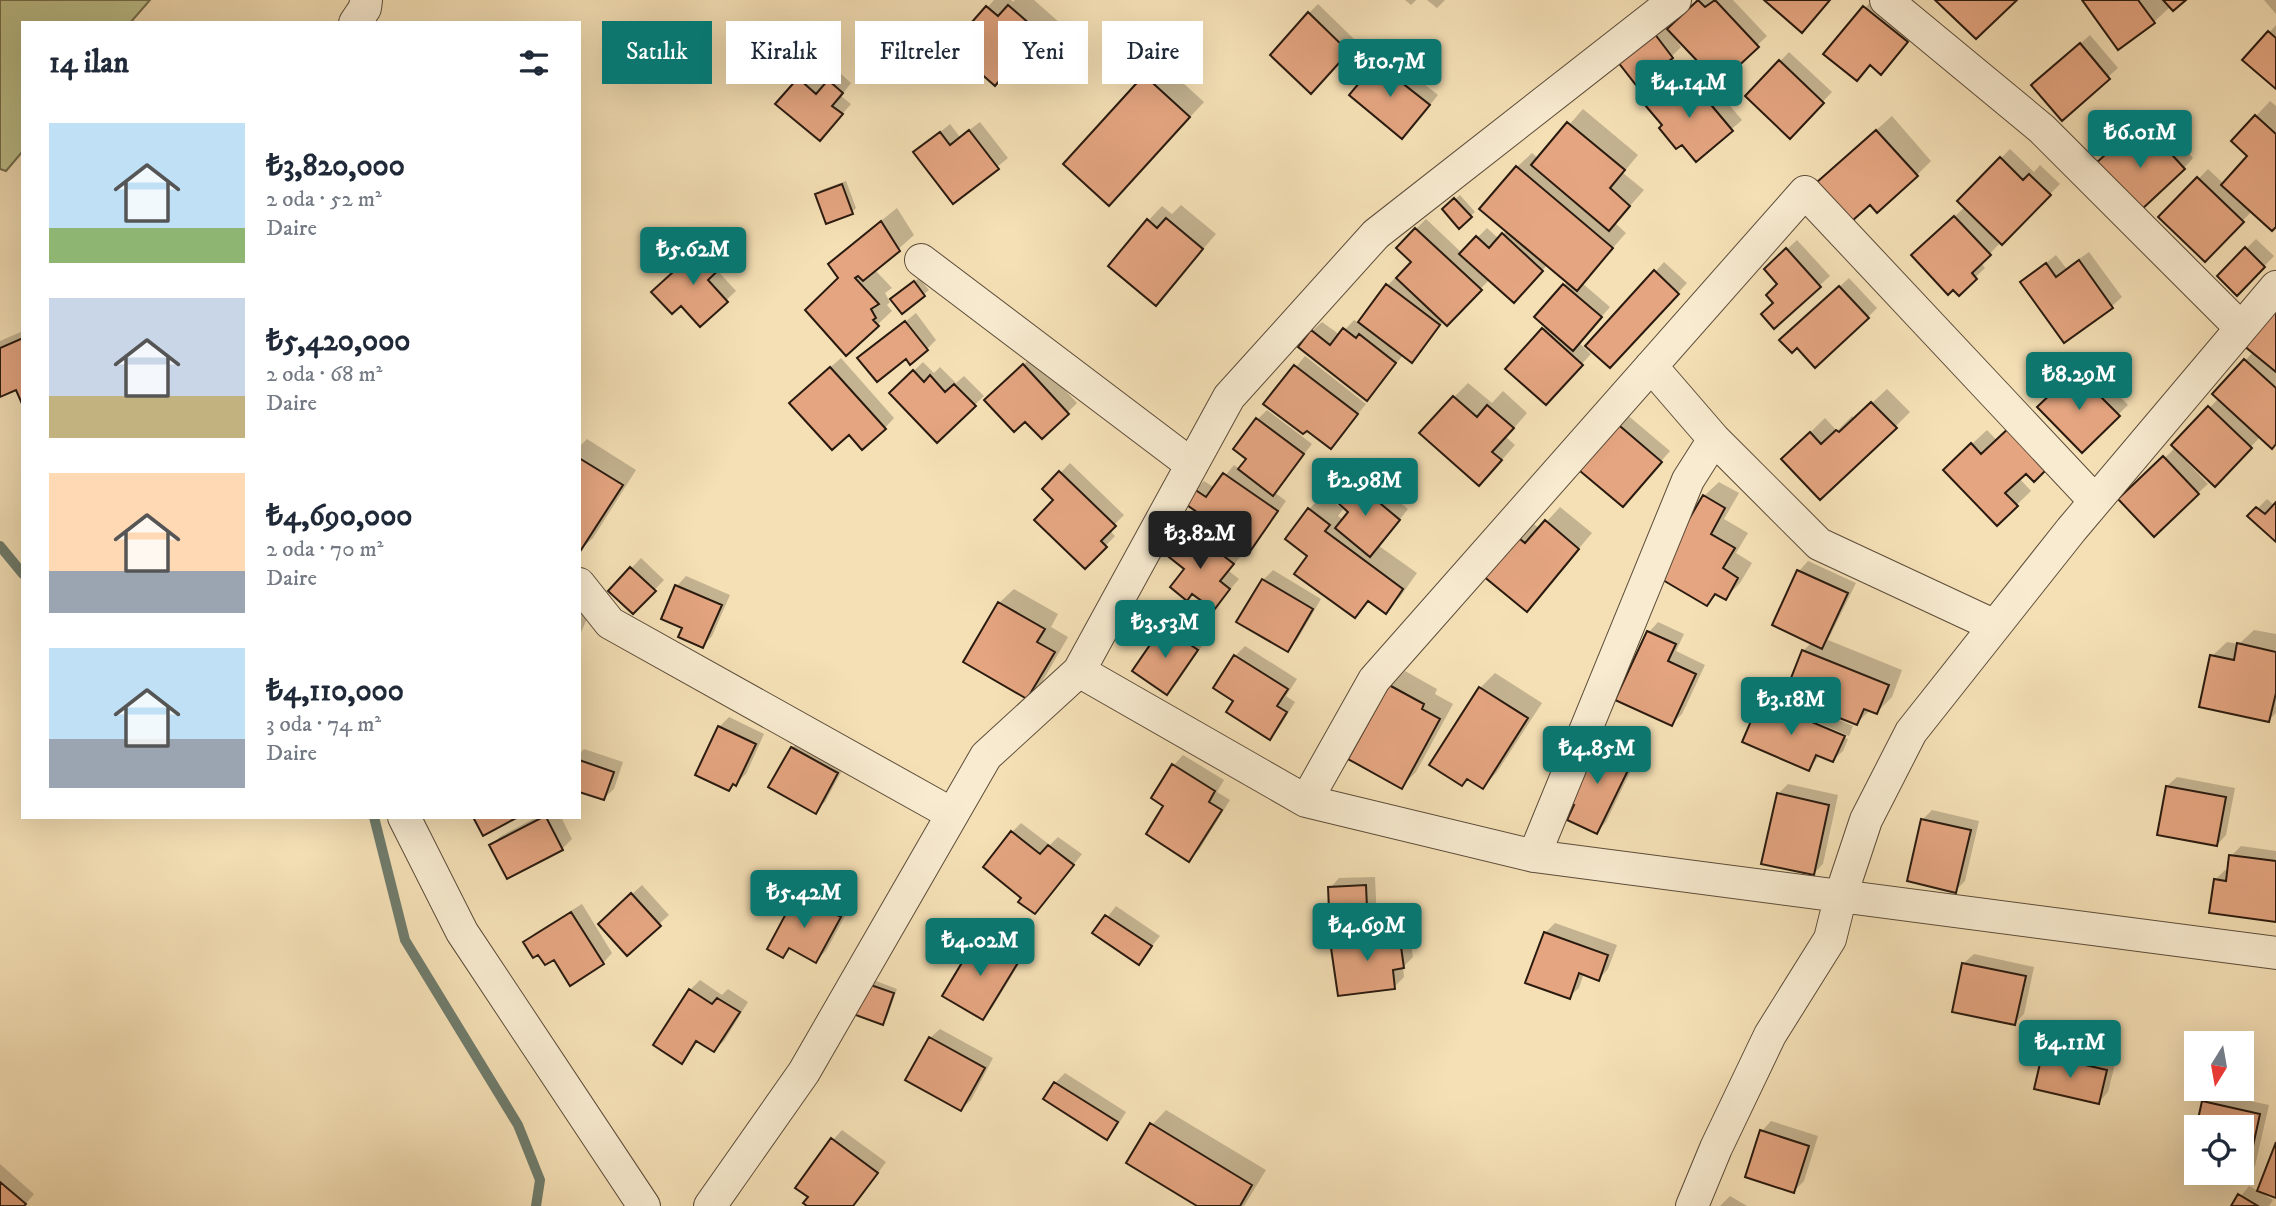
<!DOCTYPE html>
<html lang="tr">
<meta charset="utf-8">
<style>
:root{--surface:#fff;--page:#f2f2f3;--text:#1f2937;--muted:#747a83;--accent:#0f766e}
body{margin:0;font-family:"IM FELL DW Pica",serif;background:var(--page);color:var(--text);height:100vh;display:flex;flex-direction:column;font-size:26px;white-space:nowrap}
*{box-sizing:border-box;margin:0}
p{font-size:23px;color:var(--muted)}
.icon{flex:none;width:38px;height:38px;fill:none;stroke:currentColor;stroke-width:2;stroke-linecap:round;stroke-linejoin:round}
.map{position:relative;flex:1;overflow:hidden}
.drawer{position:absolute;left:21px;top:21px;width:560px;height:798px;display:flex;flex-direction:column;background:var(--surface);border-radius:0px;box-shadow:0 7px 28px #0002}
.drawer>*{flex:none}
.guide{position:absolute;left:602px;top:21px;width:665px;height:63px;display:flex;gap:14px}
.needle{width:46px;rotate:191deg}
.tools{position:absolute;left:2184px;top:1031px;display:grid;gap:14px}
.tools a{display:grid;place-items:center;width:70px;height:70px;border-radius:0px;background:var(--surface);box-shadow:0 7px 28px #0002;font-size:35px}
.price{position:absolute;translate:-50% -60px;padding:0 16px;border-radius:7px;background:var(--accent);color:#fff;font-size:23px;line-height:46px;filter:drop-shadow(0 2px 4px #0008)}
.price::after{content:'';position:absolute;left:50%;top:42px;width:21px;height:16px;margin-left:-10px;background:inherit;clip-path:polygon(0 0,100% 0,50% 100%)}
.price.on{background:#222;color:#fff}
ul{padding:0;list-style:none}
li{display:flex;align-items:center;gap:21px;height:175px;padding:0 28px}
li span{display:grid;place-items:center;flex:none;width:196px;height:140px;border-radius:0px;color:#555}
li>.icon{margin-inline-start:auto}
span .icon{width:84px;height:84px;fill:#fffc;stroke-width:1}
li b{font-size:30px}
h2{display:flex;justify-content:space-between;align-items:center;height:84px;padding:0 28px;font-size:30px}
.pill{padding:0 24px;border-radius:0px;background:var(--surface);box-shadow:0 7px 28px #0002;font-size:24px;line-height:63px}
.pill.on{background:var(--accent);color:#fff}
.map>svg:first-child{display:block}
.green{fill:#bec28c;stroke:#746e4e;stroke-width:2}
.shadow{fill:#0003}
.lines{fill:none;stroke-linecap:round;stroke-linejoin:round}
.stream{stroke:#6f7c6c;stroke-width:10}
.building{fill:#e4a580;stroke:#291a0f;stroke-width:2}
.minor-casing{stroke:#5c4c39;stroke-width:34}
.minor{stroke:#f8ebd0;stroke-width:32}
</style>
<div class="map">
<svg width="2276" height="1206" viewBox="0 0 2276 1206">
<rect width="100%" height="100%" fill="#f5e0b6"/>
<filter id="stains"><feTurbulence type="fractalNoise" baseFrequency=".00286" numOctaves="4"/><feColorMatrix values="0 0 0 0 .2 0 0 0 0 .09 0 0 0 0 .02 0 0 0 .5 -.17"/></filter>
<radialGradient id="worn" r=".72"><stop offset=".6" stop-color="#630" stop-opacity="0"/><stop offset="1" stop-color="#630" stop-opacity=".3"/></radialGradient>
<path class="green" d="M0,0H150L130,23H23V151L6,171L0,169Z"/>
<path class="shadow" d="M994,0H1011L1013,2L1015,0H1034L1060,23L1037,49L1018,60L995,83L978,69L946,54Z
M1405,0H1416L1411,5Z
M1427,0H1445L1437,8Z
M1700,0H1733L1767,36L1719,82L1677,37L1675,39L1681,47L1672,56L1616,57L1662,21L1669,30Z
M1872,0L1916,32L1890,63L1871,64L1826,54Z
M2085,0H2183L2171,6L2154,22Z
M2264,0H2276V14Z
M1318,4L1357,42L1320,82L1309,13Z
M2276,25V86L2245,60Z
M2090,35L2118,68L2062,118L2043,76Z
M1390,50L1412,68L1409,72L1438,95L1412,127L1381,59Z
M1789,52L1832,92L1790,136L1747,96Z
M1160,62L1204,102L1123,190L1145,77Z
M808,70L826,85L839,72L851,83L841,96L851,104L829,129L799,79Z
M1702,73L1742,120L1697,159L1664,125L1657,96L1680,77L1687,86Z
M2270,101L2276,106V225L2252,211L2205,260L2161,217L2208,169L2224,184L2250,155L2233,141Z
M1583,109L1638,155L1623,173L1644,190L1615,223L1626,233L1582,283L1610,307L1579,343L1591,354L1555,393L1507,369L1546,326L1564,285L1568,281L1548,264L1523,292L1490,279L1447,324L1444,321L1412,360L1404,354L1367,398L1312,331L1322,322L1340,335L1354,320L1359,323L1387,286L1397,276L1399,278L1414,261L1398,247L1426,219L1462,253L1487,228L1499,239L1507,230L1517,167L1532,153L1539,159Z
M1892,116L1931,161L1917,175L1834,168Z
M980,122L1008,158L954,202L916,152L950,124L960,137Z
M2142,124L2163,147L2173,137L2193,158L2184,168L2108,154Z
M2010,149L2034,172L2040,165L2060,184L2002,242L1995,235L1993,237L1999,244L1981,263L1985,268L1959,293L1923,245L1965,207L1959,201Z
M846,181L856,208L852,212L817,195L821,190Z
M1460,195L1475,212L1459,226L1444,209Z
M1181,205L1216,234L1156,304L1148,221L1162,206L1172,214Z
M897,208L914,235L875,270L892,288L885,293L890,302L887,305L892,311L846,354L840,278L830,264L845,250Z
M716,234L734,254L717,270L736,291L700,325L663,282Z
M2256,239L2274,256L2237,294L2219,276Z
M1797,240L1830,276L1774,327L1775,303L1779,284L1775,260Z
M2089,252L2122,297L2112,306L2065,340L2022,282L2056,255L2066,268Z
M1664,262L1687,283L1620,356L1655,272Z
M919,278L929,290L902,312L897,295Z
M1849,278L1877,308L1868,317L1797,346L1791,331Z
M2276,307V442L2261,436L2215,485L2189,460L2187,462L2208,484L2198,493H2127L2171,452L2175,447L2174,445L2219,398L2214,394L2254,351Z
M916,313L936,340L927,349L906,357L860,358Z
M23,331V401L16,388L0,393V341Z
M1033,356L1077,403L1067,413L996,390Z
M1305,356L1366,404L1331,447L1307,429L1266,404Z
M841,358L894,418L885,428L849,432L801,393Z
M923,362L934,373L940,367L956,383L964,376L984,396L937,441L891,393Z
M2086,362L2128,405L2082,450L2040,407Z
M1468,383L1492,403L1503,391L1527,413L1506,437L1515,445L1494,469L1454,397Z
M1887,389L1910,412L1895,427L1783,459L1825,418L1837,431L1852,416L1855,419Z
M1267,410L1312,444L1274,492L1286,501L1260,538L1251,548L1195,490L1204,481L1215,488L1234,465L1240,469L1248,459L1257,420Z
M1625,413L1670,451L1632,495L1577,466Z
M1987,430L2026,471L2019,478L2031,491L1997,524L1960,455Z
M587,439L636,470L593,538L579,551V447Z
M1070,463L1124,515L1109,530L1115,536L1085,567L1056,500L1045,489Z
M1371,468L1389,481L1383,489L1408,509L1379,546L1417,573L1400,597L1385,611L1370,600L1355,616L1310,555L1309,509L1323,495L1343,509L1338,516L1344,520L1351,512L1340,503Z
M1719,482L1739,493L1724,519L1748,533L1736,553L1752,563L1740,583L1725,598L1718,593L1707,604L1704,496Z
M2267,499L2275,506L2276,504V539L2250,516Z
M1560,507L1592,533L1527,610L1484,575L1531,522L1540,529Z
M1201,521L1243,553L1229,571L1239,579L1214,608L1187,569L1191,531Z
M641,558L664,580L633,612L610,591Z
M1808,561L1856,583L1828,640L1902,670L1892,697L1877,712L1871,709L1857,723L1815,706L1814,709L1853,726L1849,736L1763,699V703L1848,739L1843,751L1833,760L1820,755L1809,769L1761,701L1771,691L1785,697L1803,651L1812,642L1799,571Z
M1273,570L1321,599L1297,640L1287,650L1263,580Z
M686,576L730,595L712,636L703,646L684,627L677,586Z
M1014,589L1058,614L1051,627L1068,637L1042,682L1027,697L999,603Z
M579,610L589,614L579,637Z
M1174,618L1206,640L1177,683L1167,693L1164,627Z
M1658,622L1684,634L1676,651L1705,665L1682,714L1672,724L1649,632Z
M2254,630L2276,634V713L2269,720L2212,656L2227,642L2239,644Z
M1245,646L1297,679L1286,696L1295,702L1279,728L1269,738L1236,700L1235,656Z
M1405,671L1437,689L1435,694L1453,704L1416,772L1402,786L1391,686Z
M1495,673L1542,703L1497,772L1483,787L1468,777L1432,765L1480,688Z
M729,717L764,734L746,774L729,789L719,727Z
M1604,733L1641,750L1606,822L1597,832L1576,804L1594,742Z
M802,738L846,763L825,802L815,811L792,748Z
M584,749L623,762L614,789L604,798L579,790V754Z
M1183,755L1224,780L1217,792L1230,800L1199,850L1189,859L1166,806L1153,797L1174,765Z
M2177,777L2235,788L2226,835L2217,845L2167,786Z
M1788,784L1838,795L1823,864L1813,874L1778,794Z
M1932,810L1979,821L1965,881L1955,891L1922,820Z
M537,817H561L572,839L562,849L508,877L491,845L501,836Z
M1021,823L1050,845L1058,837L1082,854L1044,902L1024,897L1012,832Z
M2241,846L2276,851V919L2215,880L2225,870L2229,871L2231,856Z
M1375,877L1377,920L1369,928L1408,923L1413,957L1403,967L1404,977L1394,987L1332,942L1343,931L1330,888L1339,878Z
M808,884L850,907L826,951L816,960L791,947L783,956L798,894Z
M642,885L669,915L659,924L610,914Z
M582,904L612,953L603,963L554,957L539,952L525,942L535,933Z
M1116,906L1160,936L1138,963L1095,933Z
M1555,923L1617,945L1608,969L1599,979L1584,973L1579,988L1569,997L1545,933Z
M989,928L1027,951L992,1008L983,1018L980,937Z
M1974,954L2034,967L2024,1014L2015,1023L1964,963Z
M871,979L897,989L887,1018L882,1023L856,1013Z
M700,980L722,995L728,989L748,1002L724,1041L714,1050L699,1040L682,1062L655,1045L690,990Z
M940,1029L993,1058L971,1100L961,1109L930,1038Z
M2053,1046L2116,1060L2108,1092L2099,1102L2044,1056Z
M1065,1073L1126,1112L1116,1128L1107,1137L1045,1099L1055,1083Z
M2213,1093L2269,1105L2255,1166L2245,1176L2242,1172V1127H2198L2203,1102Z
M1166,1110L1266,1170L1244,1206H1201L1152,1125Z
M1771,1121L1818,1136L1804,1181L1794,1191L1762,1131Z
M842,1130L886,1162L854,1206H810L833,1140Z
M2276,1147V1196L2262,1191L2261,1193L2273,1200L2269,1206H2233L2249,1186L2258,1191Z
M0,1164L34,1194L24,1206H0Z
M1730,1196L1747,1206H1720Z"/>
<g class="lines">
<path class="stream" d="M0,546L23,574
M374,817L405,940L518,1125L540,1180L536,1206"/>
</g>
<path class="building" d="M1698,0L1705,7L1715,0L1759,47L1719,84L1667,29Z
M1764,0H1830L1802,33Z
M1935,0H2017L1976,39Z
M2082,0H2138L2155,23L2118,50Z
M2163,0H2186L2173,11Z
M1008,5L1046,38L1022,66L1016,61L995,86L978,71L972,78L944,54L986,6L998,16Z
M1863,6L1908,42L1881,75L1870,65L1857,81L1823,54Z
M1308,12L1349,52L1311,94L1270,55Z
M1651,29L1673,58L1636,85L1614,57Z
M2268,31L2276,38V89L2242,60Z
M2080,43L2110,79L2062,121L2031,85Z
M1380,58L1404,78L1401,82L1430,105L1402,139L1349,95Z
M1779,60L1824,103L1790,139L1745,96Z
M1144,75L1190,117L1109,206L1063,164Z
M798,78L816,94L828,80L843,93L832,106L843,114L820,141L775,104Z
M1691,81L1733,131L1696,162L1682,145L1676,149L1659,128L1662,125L1645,105L1669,85L1676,94Z
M2255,115L2276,134V227L2272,231L2221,185L2247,156L2231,141Z
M1567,122L1625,170L1610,188L1630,206L1609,231L1531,165Z
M969,130L999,169L953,204L913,152L940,132L950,145Z
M1876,130L1918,176L1877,213L1870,205L1852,221L1817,182Z
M2131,132L2152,155L2163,145L2185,169L2140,211L2096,163Z
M2000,157L2023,180L2029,174L2051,195L2002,245L1957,201Z
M1516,166L1613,248L1577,291L1479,209Z
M2197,177L2244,222L2205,262L2158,217Z
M842,184L853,214L826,224L815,194Z
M1454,198L1472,217L1459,229L1442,209Z
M1954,216L1991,255L1972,273L1977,279L1959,296L1953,290L1948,295L1911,255Z
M1166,218L1203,249L1156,306L1108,266L1147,219L1157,228Z
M881,221L900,251L863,281L858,276L855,278L879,304L871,309L876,318L873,320L879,326L846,356L805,310L838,278L828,264Z
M1415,228L1482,290L1447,326L1396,278L1411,262L1396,248Z
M1502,233L1543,271L1514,303L1459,254L1476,236L1489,248Z
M705,243L725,264L708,280L728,302L700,327L681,306L672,314L651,292Z
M2245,247L2265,267L2237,296L2217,276Z
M1786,248L1821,287L1774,329L1761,314L1773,303L1766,295L1777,284L1764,269Z
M2079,260L2113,308L2064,343L2020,282L2046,263L2056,277Z
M1654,270L1679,294L1610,368L1585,346Z
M914,281L925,296L902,314L890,299Z
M1386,284L1440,325L1412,363L1358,322Z
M1563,284L1602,317L1573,351L1534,317Z
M1839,286L1869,318L1815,368L1797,348L1792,353L1779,340Z
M2276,305V372L2243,345Z
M905,321L928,350L910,365L906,359L877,382L857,358Z
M1343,328L1356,338L1359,334L1396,363L1367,401L1298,347L1311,330L1330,345Z
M1542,328L1583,365L1546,405L1505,369Z
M23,338V406L16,390L0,397V348Z
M2244,359L2276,388V444L2272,449L2212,394Z
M1023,364L1069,414L1042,439L1025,422L1014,432L984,400Z
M1294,365L1358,414L1331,449L1307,431L1303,434L1263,404Z
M830,367L886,429L862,450L849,435L832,450L789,403Z
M913,370L924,382L930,375L945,392L954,384L976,406L937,443L889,393Z
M2075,371L2120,416L2082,453L2037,407Z
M1453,396L1477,417L1487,405L1514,428L1492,452L1502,460L1479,486L1419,433Z
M1871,402L1897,428L1820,500L1781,459L1810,432L1821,444L1836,430L1839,432Z
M2208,406L2252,448L2215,487L2171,445Z
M1256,418L1304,454L1273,496L1238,469L1246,459L1233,449Z
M1614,421L1662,462L1623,507L1574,466Z
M2011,426L2049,467L2034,482L2026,474L2005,493L2018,506L1997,526L1943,470L1971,443L1981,454Z
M2163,456L2199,494L2154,537L2118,499Z
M579,458L623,485L579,553Z
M1059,471L1116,526L1101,541L1107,547L1085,569L1034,520L1053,500L1042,489Z
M1223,473L1278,511L1251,550L1184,503L1194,489L1206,497Z
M1360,476L1380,492L1375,499L1400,520L1370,557L1335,528L1348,512L1338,503Z
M1703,495L1725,508L1711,534L1735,548L1723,568L1738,578L1726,600L1715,594L1707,606L1656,576Z
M2276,502V542L2247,516L2256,507L2265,514Z
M1308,508L1330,525L1325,531L1403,589L1386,614L1368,601L1355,618L1294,574L1307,556L1285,539Z
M1545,520L1579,549L1527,612L1482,575L1515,535L1525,543Z
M1190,530L1234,564L1220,581L1230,589L1214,610L1192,594L1187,601L1170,587L1184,569L1169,557Z
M630,567L656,591L633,614L608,591Z
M1797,570L1848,593L1822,649L1772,625Z
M1262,579L1313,609L1288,652L1236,622Z
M675,585L722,605L703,648L678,637L682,628L661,619Z
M998,602L1045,629L1037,642L1055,652L1027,699L963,662Z
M1163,626L1198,650L1167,695L1132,671Z
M1647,631L1676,644L1668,661L1696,674L1672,726L1615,700Z
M2237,643L2276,652V693L2269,722L2199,707L2210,655L2234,660Z
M1802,650L1889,685L1877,714L1864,709L1857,725L1784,696Z
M1234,655L1288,689L1277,706L1287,712L1270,740L1226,712L1233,701L1213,688Z
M1389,685L1424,704L1422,709L1440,719L1402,789L1348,759Z
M1479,687L1528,718L1483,789L1467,779L1462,786L1429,765Z
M1760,700L1845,736L1833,762L1816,755L1809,771L1742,742Z
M718,726L756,744L736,786L733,784L729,791L695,775Z
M1593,741L1633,760L1597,834L1567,820L1574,805L1565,801Z
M791,747L838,773L816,814L768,787Z
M579,760L614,772L604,800L579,792Z
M1172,764L1215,791L1209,802L1222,810L1189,862L1146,834L1163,806L1151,798Z
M2166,786L2226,797L2217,846L2157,835Z
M1777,793L1829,805L1814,875L1761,864Z
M473,817H518L483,836Z
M543,817H546L563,850L507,879L489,845Z
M1921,819L1971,830L1956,893L1907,881Z
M1011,831L1040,854L1048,845L1074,865L1035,914L1018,902L1021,898L983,867Z
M2229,855L2276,861V922L2209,913L2214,879L2226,881Z
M1366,885L1368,931L1330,933L1328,887Z
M631,893L661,926L627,956L598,924Z
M797,893L841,917L816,963L789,948L783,958L767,949Z
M571,912L604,964L570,986L554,960L545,965L538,955L533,958L523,942Z
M1105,915L1152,946L1139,965L1092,933Z
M1399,932L1404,968L1393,970L1395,989L1338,996L1330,941Z
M1544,932L1608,955L1599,981L1579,973L1570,999L1525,983Z
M978,936L1019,961L983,1020L942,996Z
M1962,963L2026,976L2015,1025L1952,1012Z
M865,983L894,993L883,1025L853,1014Z
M689,989L712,1004L717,998L740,1012L714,1052L696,1041L682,1064L653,1045Z
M929,1037L985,1068L961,1111L905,1080Z
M2042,1055L2107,1070L2099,1104L2034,1089Z
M1054,1082L1118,1122L1107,1140L1043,1099Z
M2202,1101L2260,1114L2246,1178L2223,1172H2242V1127H2196V1167L2188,1165Z
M1150,1123L1252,1185L1240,1206H1197L1126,1163Z
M1760,1130L1809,1146L1794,1193L1745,1177Z
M831,1138L878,1173L853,1206H807L803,1203L808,1197L795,1188Z
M2276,1142V1198L2257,1191Z
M0,1182L26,1204L24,1206H0Z
M2238,1194L2258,1206H2231Z"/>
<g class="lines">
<g class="minor-casing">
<path id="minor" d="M1886,0L2042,129L2241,328
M355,23L365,8L366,0
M921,260L1192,465
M1651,366L1714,439L1819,544L1995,626
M579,584L610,623L952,814
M1079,671L1306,801L1534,856L2276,953
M1306,801L1374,680L1805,192L2095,501
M404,817L462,932L644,1206
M1534,856L1688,480L1714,439
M710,1206L804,1072L986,756L1079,671L1229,397L1376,234L1675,0
M1692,1206L1716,1148L1770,1035L1830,939L1841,895L1866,820L1911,732L2071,530L2276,287"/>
</g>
<use href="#minor" class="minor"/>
</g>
<rect width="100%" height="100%" filter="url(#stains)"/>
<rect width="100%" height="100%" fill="url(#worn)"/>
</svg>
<div class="tools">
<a><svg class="needle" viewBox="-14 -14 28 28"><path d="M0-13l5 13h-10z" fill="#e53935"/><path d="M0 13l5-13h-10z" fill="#747a83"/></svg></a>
<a><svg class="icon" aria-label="locate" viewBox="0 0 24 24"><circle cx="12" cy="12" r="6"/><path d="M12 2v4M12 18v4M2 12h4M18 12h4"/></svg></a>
</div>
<b class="price" style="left:1390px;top:99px">₺10.7M</b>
<b class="price" style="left:1689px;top:120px">₺4.14M</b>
<b class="price" style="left:2140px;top:170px">₺6.01M</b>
<b class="price" style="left:693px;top:287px">₺5.62M</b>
<b class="price" style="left:2079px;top:412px">₺8.29M</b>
<b class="price" style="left:1365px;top:518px">₺2.98M</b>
<b class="price on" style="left:1200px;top:571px">₺3.82M</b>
<b class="price" style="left:1165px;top:660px">₺3.53M</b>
<b class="price" style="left:1791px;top:737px">₺3.18M</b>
<b class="price" style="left:1597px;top:786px">₺4.85M</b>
<b class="price" style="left:804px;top:930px">₺5.42M</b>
<b class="price" style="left:1367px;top:963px">₺4.69M</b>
<b class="price" style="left:980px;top:978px">₺4.02M</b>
<b class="price" style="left:2070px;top:1080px">₺4.11M</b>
<div class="guide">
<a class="pill on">Satılık</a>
<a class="pill">Kiralık</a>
<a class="pill">Filtreler</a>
<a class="pill">Yeni</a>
<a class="pill">Daire</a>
</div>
<section class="drawer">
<h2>14 ilan<svg class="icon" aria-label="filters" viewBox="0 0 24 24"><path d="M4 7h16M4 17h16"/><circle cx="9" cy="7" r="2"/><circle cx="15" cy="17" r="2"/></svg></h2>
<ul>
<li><span style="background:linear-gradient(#bfe0f5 75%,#8fb573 0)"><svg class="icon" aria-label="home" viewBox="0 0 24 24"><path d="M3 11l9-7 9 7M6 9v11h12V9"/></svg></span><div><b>₺3,820,000</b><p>2 oda · 52 m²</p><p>Daire</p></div></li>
<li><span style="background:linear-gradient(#c9d6e8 70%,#c2b280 0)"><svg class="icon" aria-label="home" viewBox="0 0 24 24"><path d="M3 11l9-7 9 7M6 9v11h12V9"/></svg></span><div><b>₺5,420,000</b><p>2 oda · 68 m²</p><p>Daire</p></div></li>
<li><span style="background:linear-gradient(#ffd9b3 70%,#9aa5b1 0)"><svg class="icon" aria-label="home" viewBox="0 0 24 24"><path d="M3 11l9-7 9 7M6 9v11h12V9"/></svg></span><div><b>₺4,690,000</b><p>2 oda · 70 m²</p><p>Daire</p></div></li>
<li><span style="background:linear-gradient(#bfe0f5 65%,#9aa5b1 0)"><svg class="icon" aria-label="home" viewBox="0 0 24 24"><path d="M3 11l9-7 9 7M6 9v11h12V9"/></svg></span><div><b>₺4,110,000</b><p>3 oda · 74 m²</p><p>Daire</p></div></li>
</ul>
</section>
</div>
